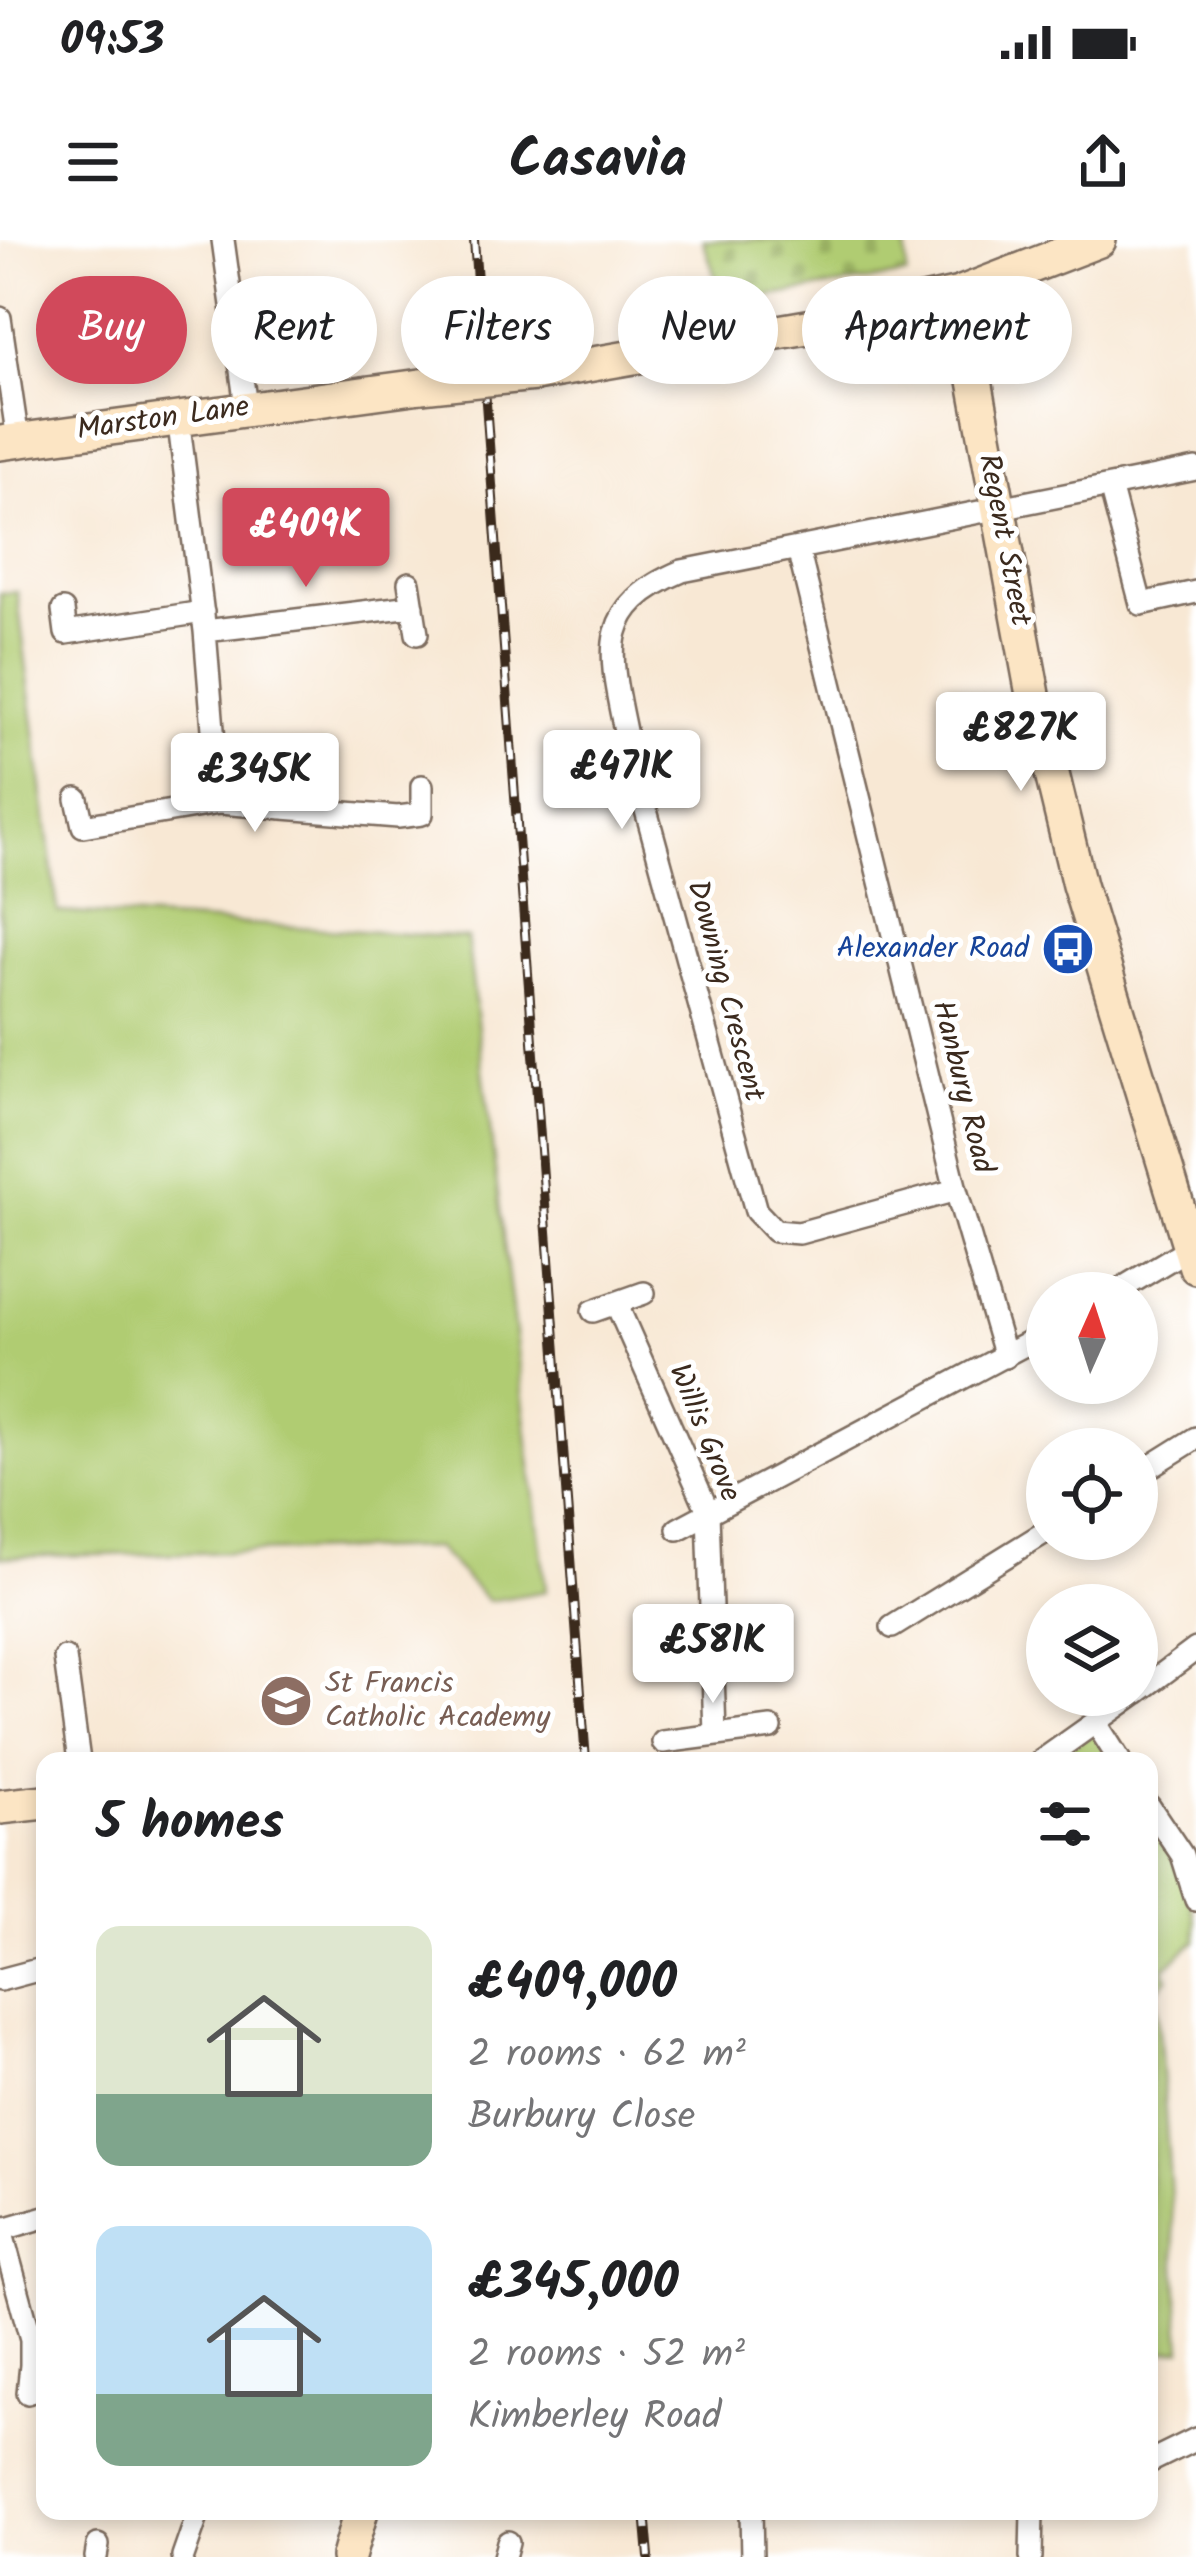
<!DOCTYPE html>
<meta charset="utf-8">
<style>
:root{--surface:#fff;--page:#f6f6f6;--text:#202124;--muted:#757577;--accent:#d1495b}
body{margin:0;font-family:Kalam,sans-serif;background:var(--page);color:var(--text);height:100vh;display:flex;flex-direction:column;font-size:45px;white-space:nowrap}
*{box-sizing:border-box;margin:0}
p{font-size:39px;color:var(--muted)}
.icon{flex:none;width:66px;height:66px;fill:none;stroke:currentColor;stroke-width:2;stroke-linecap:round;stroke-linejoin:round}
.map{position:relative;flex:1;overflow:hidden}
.side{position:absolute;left:36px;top:1512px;width:1122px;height:768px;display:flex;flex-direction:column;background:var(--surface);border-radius:24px;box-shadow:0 6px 18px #0003}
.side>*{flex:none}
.banner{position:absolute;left:36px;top:36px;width:1125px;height:108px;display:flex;gap:24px}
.needle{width:78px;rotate:3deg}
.controls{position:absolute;left:1026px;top:1032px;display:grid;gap:24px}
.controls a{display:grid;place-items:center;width:132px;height:132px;border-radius:50%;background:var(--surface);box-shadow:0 6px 18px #0003;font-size:60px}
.price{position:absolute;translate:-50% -102px;padding:0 27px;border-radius:12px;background:#fff;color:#222;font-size:39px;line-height:78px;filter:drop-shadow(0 3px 6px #0008)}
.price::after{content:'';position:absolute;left:50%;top:72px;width:36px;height:27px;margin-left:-18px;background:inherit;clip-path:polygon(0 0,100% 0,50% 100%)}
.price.current{background:var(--accent);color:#fff}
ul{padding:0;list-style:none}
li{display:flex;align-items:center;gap:36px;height:300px;padding:0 60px}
li span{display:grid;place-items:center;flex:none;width:336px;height:240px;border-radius:24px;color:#555}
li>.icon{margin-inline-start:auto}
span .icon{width:144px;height:144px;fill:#fffc;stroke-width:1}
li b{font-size:51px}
h2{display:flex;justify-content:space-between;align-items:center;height:144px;padding:0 60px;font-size:51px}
.chip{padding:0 42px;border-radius:54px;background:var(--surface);box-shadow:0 6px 18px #0003;font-size:42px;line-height:108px}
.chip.current{background:var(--accent);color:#fff}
.status{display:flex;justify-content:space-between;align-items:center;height:84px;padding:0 60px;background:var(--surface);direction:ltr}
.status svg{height:33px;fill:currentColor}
header{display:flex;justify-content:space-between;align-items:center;height:156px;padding:0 60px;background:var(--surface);font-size:54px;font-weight:600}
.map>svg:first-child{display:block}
.cemetery{fill:url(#cemetery-stones);stroke:#767b48;stroke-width:3}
.park{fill:#b0cc72;stroke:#767b48;stroke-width:3}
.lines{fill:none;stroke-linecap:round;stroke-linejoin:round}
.street-casing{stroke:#7d6c5e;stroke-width:26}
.secondary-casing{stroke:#7d6c5e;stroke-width:38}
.street{stroke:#fff;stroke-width:21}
.secondary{stroke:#fce5c4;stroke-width:33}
.rail-casing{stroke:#3b2a1e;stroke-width:10}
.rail{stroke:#fff;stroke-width:6;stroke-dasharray:18;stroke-linecap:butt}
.secondary-bridge-casing{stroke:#7d6c5e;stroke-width:38;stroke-linecap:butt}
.secondary-bridge{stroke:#fce5c4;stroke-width:33}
.labels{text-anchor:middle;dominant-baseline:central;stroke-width:10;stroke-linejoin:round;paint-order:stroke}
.street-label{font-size:30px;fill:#3b2a1e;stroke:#fff}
.transit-label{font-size:30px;fill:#164399;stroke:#fff;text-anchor:end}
.education-label{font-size:30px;fill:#785e54;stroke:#fff;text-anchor:start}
</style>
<div class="status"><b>09:53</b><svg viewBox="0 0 49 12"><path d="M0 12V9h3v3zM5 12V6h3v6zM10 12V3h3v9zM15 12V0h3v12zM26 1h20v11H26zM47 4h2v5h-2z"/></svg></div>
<header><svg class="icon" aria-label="menu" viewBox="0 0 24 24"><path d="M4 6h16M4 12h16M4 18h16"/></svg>Casavia<svg class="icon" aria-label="share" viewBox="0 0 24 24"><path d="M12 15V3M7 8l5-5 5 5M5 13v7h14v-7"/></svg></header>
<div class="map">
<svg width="1196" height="2317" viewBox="0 0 1196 2317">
<defs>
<pattern id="cemetery-stones" width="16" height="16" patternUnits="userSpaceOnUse" patternTransform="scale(3)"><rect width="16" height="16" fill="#b0cc72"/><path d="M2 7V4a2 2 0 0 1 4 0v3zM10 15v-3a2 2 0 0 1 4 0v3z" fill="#98af62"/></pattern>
</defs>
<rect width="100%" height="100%" fill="#fff"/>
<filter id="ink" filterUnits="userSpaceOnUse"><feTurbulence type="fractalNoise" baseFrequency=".00833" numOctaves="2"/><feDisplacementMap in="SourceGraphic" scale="24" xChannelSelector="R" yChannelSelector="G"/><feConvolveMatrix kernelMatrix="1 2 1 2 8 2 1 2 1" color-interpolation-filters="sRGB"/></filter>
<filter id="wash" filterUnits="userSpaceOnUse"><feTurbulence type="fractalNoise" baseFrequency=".004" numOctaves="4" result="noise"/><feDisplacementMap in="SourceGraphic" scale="48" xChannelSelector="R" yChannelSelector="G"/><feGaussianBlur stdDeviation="2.7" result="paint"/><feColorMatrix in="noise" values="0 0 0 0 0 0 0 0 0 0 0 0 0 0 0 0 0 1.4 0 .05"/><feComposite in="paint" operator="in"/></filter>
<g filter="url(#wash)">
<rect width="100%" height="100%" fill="#f8e8d4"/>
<path class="cemetery" d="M703,0H906L907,35L724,63Z"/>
<path class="park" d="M17,352L58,672L467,698L546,1351L488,1361L436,1308L0,1317V353Z
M1095,1490L1115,1521H1051Z
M1149,1575C1174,1614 1196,1653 1196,1701L1163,1729L1168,1738L1156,1750L1182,2109L1149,2113Z"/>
</g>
<g filter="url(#ink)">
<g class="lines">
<g class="street-casing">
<path id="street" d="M223,0L246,167
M0,78L18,200
M178,177L205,391L219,563
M1110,246L1141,364L1196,352
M798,309L956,950L1005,1117
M409,343L417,394
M63,370L66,393L203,372
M205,391L413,366
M77,559L83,586L219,563L398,577L422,574V546
M956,950L799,993L775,991L756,971L627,501C611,419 591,369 682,331L1196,229
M1114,1053L1196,1004
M616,1063L708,1271L715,1495
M593,1071L644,1053
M1137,1235L1196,1198
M678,1289L1047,1093
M892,1387L1047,1291
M65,1418L79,1521
M1137,1453L1196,1409
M1096,1483L1120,1521
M663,1502L771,1488
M1041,1521L1134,1455
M1149,1566L1182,1615L1196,1660
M0,1740L45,1728
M0,1986L31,2099V2125L45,2127
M0,1990L45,1977
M28,2153L31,2125
M1149,2222L1196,2199
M751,2271L752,2317
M96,2317L98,2305
M183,2317L199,2271
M504,2317L508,2302
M1031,2317L1032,2271"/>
</g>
<g class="secondary-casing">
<path id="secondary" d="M959,54L1034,460L1079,645L1196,1027
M535,134L819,85L959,54L1099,0
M0,203L421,146
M0,1567L45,1562
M348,2317L361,2271"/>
</g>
<use href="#street" class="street"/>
<use href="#secondary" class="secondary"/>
<g class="rail-casing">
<path id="rail" d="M474,0L586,1521
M645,2271L649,2317"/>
</g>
<use href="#rail" class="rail"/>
<g class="secondary-bridge-casing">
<path id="secondary-bridge" d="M421,146L535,134"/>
</g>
<use href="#secondary-bridge" class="secondary-bridge"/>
</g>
</g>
<defs>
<g id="bus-disc" transform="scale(2.7)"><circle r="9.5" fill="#1a4fb4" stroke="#fff"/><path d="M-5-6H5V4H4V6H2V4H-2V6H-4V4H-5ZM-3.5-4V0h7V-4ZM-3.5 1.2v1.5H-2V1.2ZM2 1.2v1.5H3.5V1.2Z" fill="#fff"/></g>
<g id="school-disc" transform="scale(2.7)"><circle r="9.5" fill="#8d6e63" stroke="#fff"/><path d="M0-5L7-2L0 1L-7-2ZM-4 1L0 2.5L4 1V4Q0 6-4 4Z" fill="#fff"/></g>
</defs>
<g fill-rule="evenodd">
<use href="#bus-disc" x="1068" y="709"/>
<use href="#school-disc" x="286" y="1461"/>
</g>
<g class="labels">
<g class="street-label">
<text transform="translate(163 179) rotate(-8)">Marston Lane</text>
<text transform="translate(1004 300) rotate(79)">Regent Street</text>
<text transform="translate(725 751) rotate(75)">Downing Crescent</text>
<text transform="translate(962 847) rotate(76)">Hanbury Road</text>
<text transform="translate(704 1193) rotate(68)">Willis Grove</text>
</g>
<g class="transit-label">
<text x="1029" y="709">Alexander Road</text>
</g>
<g class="education-label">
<text x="325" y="1444">St Francis<tspan x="325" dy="34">Catholic Academy</tspan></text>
</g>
</g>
</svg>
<div class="controls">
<a><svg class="needle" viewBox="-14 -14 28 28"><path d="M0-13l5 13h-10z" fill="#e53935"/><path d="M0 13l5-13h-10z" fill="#757577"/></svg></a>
<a><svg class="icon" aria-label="locate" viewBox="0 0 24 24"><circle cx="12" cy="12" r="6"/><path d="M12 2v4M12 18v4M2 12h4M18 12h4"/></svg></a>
<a><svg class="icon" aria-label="layers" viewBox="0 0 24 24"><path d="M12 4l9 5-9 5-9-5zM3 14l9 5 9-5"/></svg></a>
</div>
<b class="price current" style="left:306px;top:350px">£409K</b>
<b class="price" style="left:1021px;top:554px">£827K</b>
<b class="price" style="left:622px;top:592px">£471K</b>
<b class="price" style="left:255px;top:595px">£345K</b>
<b class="price" style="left:713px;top:1466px">£581K</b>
<div class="banner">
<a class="chip current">Buy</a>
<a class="chip">Rent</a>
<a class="chip">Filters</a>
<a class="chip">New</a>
<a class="chip">Apartment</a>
</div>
<section class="side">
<h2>5 homes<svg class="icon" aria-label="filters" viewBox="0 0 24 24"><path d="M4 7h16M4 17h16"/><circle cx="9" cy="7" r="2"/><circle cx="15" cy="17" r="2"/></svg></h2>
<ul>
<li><span style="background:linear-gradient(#dfe7d0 70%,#7fa58c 0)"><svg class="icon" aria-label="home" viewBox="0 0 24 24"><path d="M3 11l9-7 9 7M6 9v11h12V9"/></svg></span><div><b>£409,000</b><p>2 rooms · 62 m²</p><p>Burbury Close</p></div></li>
<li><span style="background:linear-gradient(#bfe0f5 70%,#7fa58c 0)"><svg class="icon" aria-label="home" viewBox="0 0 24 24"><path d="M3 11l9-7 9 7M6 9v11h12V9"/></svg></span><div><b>£345,000</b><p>2 rooms · 52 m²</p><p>Kimberley Road</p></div></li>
</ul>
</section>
</div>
